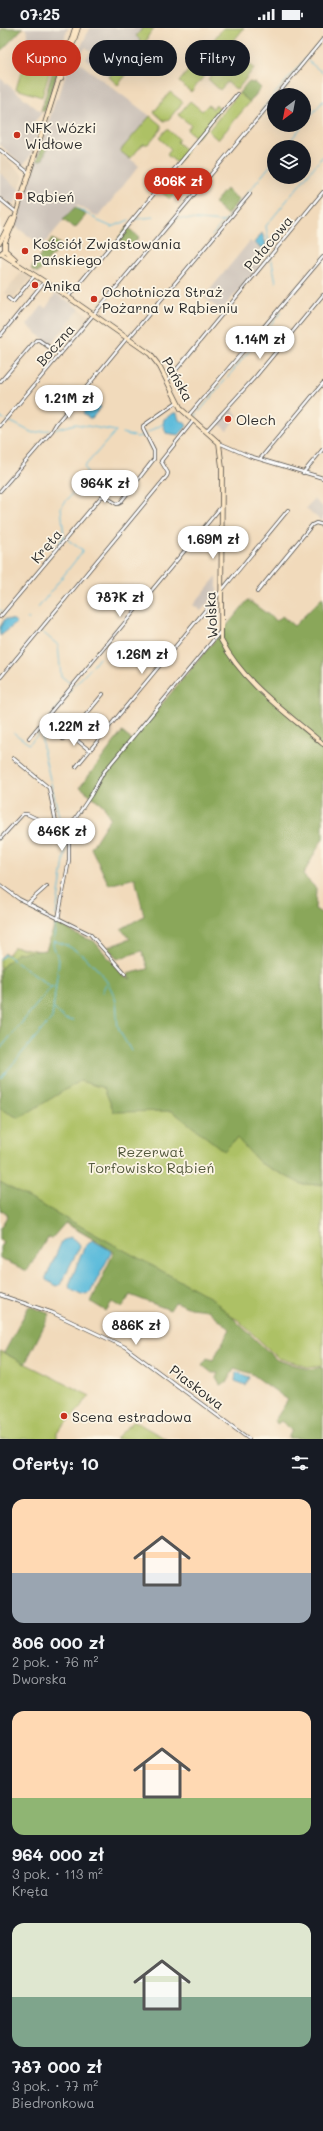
<!DOCTYPE html>
<html lang="pl">
<meta charset="utf-8">
<style>
:root{--surface:#171b24;--page:#20242c;--text:#f1f3f6;--muted:#9ea1a6;--accent:#c8321e}
body{margin:0;font-family:Mali,sans-serif;background:var(--page);color:var(--text);height:100vh;display:flex;flex-direction:column;font-size:15px;white-space:nowrap}
*{box-sizing:border-box;margin:0}
p{font-size:13px;color:var(--muted)}
.icon{flex:none;width:22px;height:22px;fill:none;stroke:currentColor;stroke-width:2;stroke-linecap:round;stroke-linejoin:round}
.map{position:relative;height:1411px;overflow:hidden}
.sheet{display:flex;flex-direction:column;background:var(--surface);flex:1}
.sheet>*{flex:none}
.guide{position:absolute;left:12px;top:12px;width:299px;height:36px;display:flex;gap:8px}
.needle{width:26px;rotate:212deg}
.tools{position:absolute;left:267px;top:60px;display:grid;gap:8px}
.tools a{display:grid;place-items:center;width:44px;height:44px;border-radius:50%;background:var(--surface);box-shadow:0 4px 16px #0002;font-size:20px}
.price{position:absolute;translate:-50% -34px;padding:0 9px;border-radius:14px;background:#fff;color:#222;font-size:13px;line-height:26px;filter:drop-shadow(0 1px 2px #0008)}
.price::after{content:'';position:absolute;left:50%;top:24px;width:12px;height:9px;margin-left:-6px;background:inherit;clip-path:polygon(0 0,100% 0,50% 100%)}
.price.current{background:var(--accent);color:#fff}
ul{padding:0;list-style:none}
li{display:grid;align-content:center;gap:8px;height:212px;padding:0 12px}
li span{display:grid;place-items:center;height:124px;border-radius:12px;color:#555}
li>.icon{margin-inline-start:auto}
span .icon{width:72px;height:72px;fill:#fffc;stroke-width:1}
li b{font-size:17px}
h2{display:flex;justify-content:space-between;align-items:center;height:48px;padding:0 12px;font-size:17px}
.chip{padding:0 14px;border-radius:18px;background:var(--surface);box-shadow:0 4px 16px #0002;font-size:14px;line-height:36px}
.chip.current{background:var(--accent);color:#fff}
.status{display:flex;justify-content:space-between;align-items:center;height:28px;padding:0 20px;background:var(--surface);direction:ltr}
.status svg{height:11px;fill:currentColor}
.map>svg:first-child{display:block}
.built{fill:#e1cdb2}
.industrial{fill:#ccc2b9}
.green{fill:#adc165;stroke:#6c7648}
.forest{fill:#8aa75a;stroke:#5a6942}
.water{fill:#5dbcdb;stroke:#447483}
.lines{fill:none;stroke-linecap:round;stroke-linejoin:round}
.stream{stroke:#5dbcdb;stroke-width:1}
.street-casing{stroke:#494541;stroke-width:4}
.secondary-casing{stroke:#494541;stroke-width:5.5}
.street{stroke:#fff;stroke-width:2.5}
.secondary{stroke:#fce6c4;stroke-width:4}
.poi-dot{fill:#c8321e;stroke:#fcf5e5;stroke-width:1.5}
.labels{text-anchor:middle;dominant-baseline:central;stroke-width:3.5;stroke-linejoin:round;paint-order:stroke}
.poi-label{font-size:14px;fill:#2b2b2b;stroke:#fcf5e5;text-anchor:start}
.street-label{font-size:14px;fill:#2b2b2b;stroke:#fcf5e5}
.park-label{font-size:14px;fill:#52583c;stroke:#fcf5e5}
</style>
<div class="status"><b>07:25</b><svg viewBox="0 0 49 12"><path d="M0 12V9h3v3zM5 12V6h3v6zM10 12V3h3v9zM15 12V0h3v12zM26 1h20v11H26zM47 4h2v5h-2z"/></svg></div>
<div class="map">
<svg width="323" height="1411" viewBox="0 0 323 1411">
<rect width="100%" height="100%" fill="#fcf5e5"/>
<filter id="ink" filterUnits="userSpaceOnUse"><feTurbulence type="fractalNoise" baseFrequency=".025" numOctaves="2"/><feDisplacementMap in="SourceGraphic" scale="8" xChannelSelector="R" yChannelSelector="G"/><feConvolveMatrix kernelMatrix="1 2 1 2 8 2 1 2 1" color-interpolation-filters="sRGB"/></filter>
<filter id="wash" filterUnits="userSpaceOnUse"><feTurbulence type="fractalNoise" baseFrequency=".012" numOctaves="4" result="noise"/><feDisplacementMap in="SourceGraphic" scale="16" xChannelSelector="R" yChannelSelector="G"/><feGaussianBlur stdDeviation="0.9" result="paint"/><feColorMatrix in="noise" values="0 0 0 0 0 0 0 0 0 0 0 0 0 0 0 0 0 1.4 0 .05"/><feComposite in="paint" operator="in"/></filter>
<g filter="url(#wash)">
<rect width="100%" height="100%" fill="#f1dabb"/>
<path class="built" d="M0,125L24,148L19,161L0,145Z
M22,243L32,249L13,271L5,265Z
M80,281L89,288L71,311L62,303Z"/>
<path class="industrial" d="M25,0H68L60,23L26,12L28,6Z
M90,0H143L136,8L140,12L109,49L86,31L91,24L86,19L80,26L78,25Z
M77,33L150,88L121,123L139,138L98,189L77,177L42,218L15,198L44,107L49,99L48,96L56,70L58,71L69,36Z
M0,50L42,85L31,98L38,106L31,127L23,137L0,117Z
M0,145L19,161L15,176L6,173L0,168Z
M250,213L262,223L263,234L221,283L204,269Z
M55,266H57L80,281L50,317L27,297L42,278L46,280Z
M230,380L238,387L227,402L217,395Z
M314,471L323,479V494L306,481Z
M217,548V564L201,583L193,577Z"/>
<path class="green" d="M143,0H154L148,8L142,27L118,57L109,49L140,12L136,8Z
M223,0H244L224,25L211,15Z
M30,15L56,23L42,69L16,61Z
M203,24L216,34L191,64L179,54Z
M225,31L238,41L245,33L254,40L237,62L227,54L220,62L208,51Z
M170,64L183,74L168,92L164,93L154,84Z
M239,65L250,74L218,112L208,103Z
M190,73L202,83L208,77L213,81L216,76L221,81L197,110L187,102L191,97L178,87Z
M150,88L161,97V101L148,116H143L130,131L120,123Z
M167,101L179,111L177,114L187,123L177,135L167,127L171,121L159,110Z
M169,150L180,159L170,171L159,162Z
M14,919L55,925L323,1140V1337L308,1339L278,1330L238,1292L0,1159V930L5,925L8,927Z
M0,1323L90,1368L57,1405V1411H0Z
M134,1393L166,1411H115Z"/>
<path class="forest" d="M3,0H23L0,24V3Z
M58,24L64,25L45,83H41Z
M248,54L256,55L261,60L250,74L239,65Z
M49,114L43,131L37,133L42,118Z
M226,161L239,172L227,187L214,175Z
M75,179L86,187L75,200L63,192Z
M127,199L139,209L130,220L118,211Z
M52,211L61,217L38,245L31,241Z
M323,569V810L303,847L316,860L315,881L323,886V1157L301,1156L260,1135L237,1110L224,1123L172,1083L114,1084L104,1060L80,1053L19,1090L0,1081V941L17,925L46,922L56,893L77,907L94,913L124,948L131,951L127,946L148,941L142,923L117,931L108,919L130,911L121,901L144,888L135,850L109,857L91,820L110,790L103,777L80,759L122,704L132,712L248,572L277,593L282,588L294,598Z
M0,1154L213,1271L277,1332L309,1341L323,1339V1411L288,1410L292,1402L281,1393L277,1396L275,1392L288,1372L252,1346L234,1340L227,1354L220,1357L216,1350L218,1345H212L202,1337L207,1330L213,1332L230,1301L208,1282L190,1280L175,1274L170,1282L130,1267L122,1280L112,1274L106,1283L91,1274L114,1224L66,1194L52,1210L48,1209L27,1243L0,1230V1219L3,1214L0,1212V1200L8,1187L0,1182Z
M29,1278L50,1286L25,1336L4,1325Z"/>
<path class="water" d="M262,205L266,216L262,221L254,215Z
M92,373H95L101,379L92,390H89L83,385Z
M174,385H177L179,392L184,394L187,398L179,407L166,405L163,396L164,391Z
M5,591L14,592L17,595L0,608V599Z
M70,1209L78,1214L80,1218L60,1257L57,1258L46,1252V1249L62,1213Z
M92,1212L110,1222L111,1225L90,1265L81,1267L70,1261L69,1257L84,1220Z
M236,1344L249,1349L246,1357L235,1353Z"/>
<g class="lines">
<path class="stream" d="M308,33L323,45
M274,67L305,31
M262,82L274,67
M304,96L323,73
M285,119L303,97
M77,180L96,191
M176,190L224,194L274,133
M135,191L154,189
M98,193L112,199L129,192
M212,208L223,194
M269,217L266,198L323,128
M270,221L271,226
M271,229L276,254
M0,389L4,391
M194,390L281,284
M7,392L33,405L49,402
M122,405L137,409L144,407
M147,405L163,396
M44,534L64,509L61,479L88,447L84,439L116,403L75,396L56,401
M38,580L82,524V522L68,512
M0,582L2,583
M27,591H29
M41,603L58,617L61,648L71,656
M93,638L99,630
M74,658L90,641
M50,689L72,661
M48,691L41,700L43,722L66,818L56,887
M14,705L29,716L41,703
M54,913C79,918 107,947 115,970C118,980 116,989 118,998C120,1006 127,1015 131,1023
M0,931L5,926L51,959H56
M102,964L106,956
M54,981L65,991L73,993
M0,1021L51,959
M0,1051L52,990L59,932L53,917L56,892"/>
</g>
</g>
<g filter="url(#ink)">
<g class="lines">
<g class="street-casing">
<path id="street" d="M277,67L323,11
M0,122L29,145
M0,171L16,184
M68,269L237,66
M8,270L13,274L35,247
M0,308L44,254
M128,311L250,166
M167,353L323,164
M0,354L36,312H39L60,327
M188,388L323,229
M0,398L274,71
M206,403L256,348L323,267
M219,415L249,428L323,450
M260,431L323,355
M303,445L323,421
M0,463L52,403L56,396L127,310
M257,564L312,497L316,495L323,497
M0,589L101,469L104,468L117,476L120,475L154,431V423L143,401V398L177,374
M0,650L167,448L168,445L161,433L193,393
M71,705L74,710L89,722
M29,710L221,479
M63,711L71,705L103,666
M76,739L288,482
M0,811L23,786H27L52,798L56,794L49,760L13,730
M0,857L19,871L90,906L125,946
M28,875L47,858
M58,891L69,832V800L91,767L103,745L220,604
M0,1267L53,1285L125,1319L249,1411"/>
</g>
<g class="secondary-casing">
<path id="secondary" d="M61,51L78,0
M0,214L12,191
M5,222L15,231
M0,226L5,222V214L13,196L75,0
M2,226L68,269L150,326L160,339L181,381L219,415L222,440L221,612C243,655 287,685 323,716"/>
</g>
<use href="#street" class="street"/>
<use href="#secondary" class="secondary"/>
</g>
</g>
<g class="poi-dot">
<circle cx="17" cy="107" r="4"/>
<rect x="15" y="164" width="8" height="8" rx="2"/>
<circle cx="25" cy="223" r="4"/>
<circle cx="35" cy="257" r="4"/>
<circle cx="94" cy="271" r="4"/>
<circle cx="228" cy="391" r="4"/>
<circle cx="64" cy="1388" r="4"/>
</g>
<g class="labels">
<g class="poi-label">
<text x="25" y="99">NFK Wózki<tspan x="25" dy="16">Widłowe</tspan></text>
<text x="27" y="168">Rąbień</text>
<text x="33" y="215">Kościół Zwiastowania<tspan x="33" dy="16">Pańskiego</tspan></text>
<text x="43" y="257">Anika</text>
<text x="102" y="263">Ochotnicza Straż<tspan x="102" dy="16">Pożarna w Rąbieniu</tspan></text>
<text x="236" y="391">Olech</text>
<text x="72" y="1388">Scena estradowa</text>
</g>
<g class="street-label">
<text transform="translate(268 215) rotate(-50)">Pałacowa</text>
<text transform="translate(55 317) rotate(-49)">Boczna</text>
<text transform="translate(178 351) rotate(61)">Pańska</text>
<text transform="translate(46 518) rotate(-50)">Kręta</text>
<text transform="translate(211 587) rotate(-93)">Wolska</text>
<text transform="translate(197 1359) rotate(37)">Piaskowa</text>
</g>
<g class="park-label">
<text x="151" y="1123">Rezerwat<tspan x="151" dy="16">Torfowisko Rąbień</tspan></text>
</g>
</g>
</svg>
<div class="tools">
<a><svg class="needle" viewBox="-14 -14 28 28"><path d="M0-13l5 13h-10z" fill="#e53935"/><path d="M0 13l5-13h-10z" fill="#9ea1a6"/></svg></a>
<a><svg class="icon" aria-label="layers" viewBox="0 0 24 24"><path d="M12 4l9 5-9 5-9-5zM3 14l9 5 9-5"/></svg></a>
</div>
<b class="price current" style="left:178px;top:174px">806K zł</b>
<b class="price" style="left:260px;top:332px">1.14M zł</b>
<b class="price" style="left:69px;top:391px">1.21M zł</b>
<b class="price" style="left:105px;top:476px">964K zł</b>
<b class="price" style="left:213px;top:532px">1.69M zł</b>
<b class="price" style="left:120px;top:590px">787K zł</b>
<b class="price" style="left:142px;top:647px">1.26M zł</b>
<b class="price" style="left:74px;top:719px">1.22M zł</b>
<b class="price" style="left:62px;top:824px">846K zł</b>
<b class="price" style="left:136px;top:1318px">886K zł</b>
<div class="guide">
<a class="chip current">Kupno</a>
<a class="chip">Wynajem</a>
<a class="chip">Filtry</a>
</div>
</div>
<section class="sheet">
<h2>Oferty: 10<svg class="icon" aria-label="filters" viewBox="0 0 24 24"><path d="M4 7h16M4 17h16"/><circle cx="9" cy="7" r="2"/><circle cx="15" cy="17" r="2"/></svg></h2>
<ul>
<li><span style="background:linear-gradient(#ffd9b3 60%,#9aa5b1 0)"><svg class="icon" aria-label="home" viewBox="0 0 24 24"><path d="M3 11l9-7 9 7M6 9v11h12V9"/></svg></span><div><b>806 000 zł</b><p>2 pok. · 76 m²</p><p>Dworska</p></div></li>
<li><span style="background:linear-gradient(#ffd9b3 70%,#8fb573 0)"><svg class="icon" aria-label="home" viewBox="0 0 24 24"><path d="M3 11l9-7 9 7M6 9v11h12V9"/></svg></span><div><b>964 000 zł</b><p>3 pok. · 113 m²</p><p>Kręta</p></div></li>
<li><span style="background:linear-gradient(#dfe7d0 60%,#7fa58c 0)"><svg class="icon" aria-label="home" viewBox="0 0 24 24"><path d="M3 11l9-7 9 7M6 9v11h12V9"/></svg></span><div><b>787 000 zł</b><p>3 pok. · 77 m²</p><p>Biedronkowa</p></div></li>
</ul>
</section>
